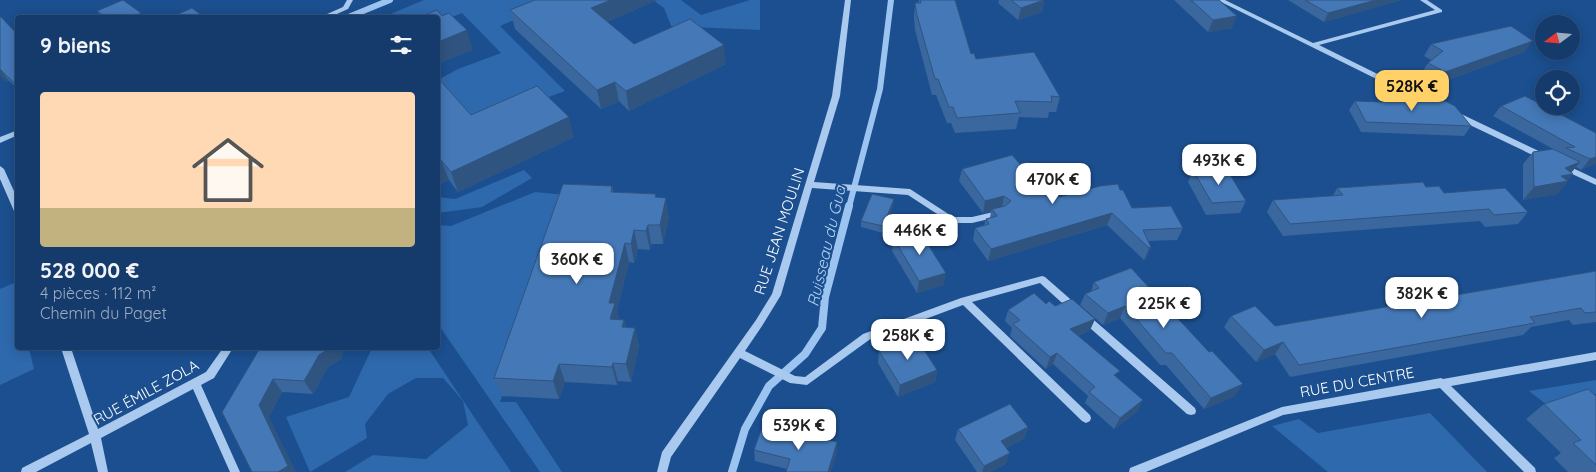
<!DOCTYPE html>
<html lang="fr">
<meta charset="utf-8">
<style>
:root{--surface:#143b6b;--page:#1d4271;--text:#f1f3f6;--muted:#9dadc1;--line:#33557e;--accent:#ffd166}
body{margin:0;font-family:Quicksand,sans-serif;background:var(--page);color:var(--text);height:100vh;display:flex;flex-direction:column;font-size:19px;white-space:nowrap}
*{box-sizing:border-box;margin:0}
p{font-size:16px;color:var(--muted)}
.icon{flex:none;width:28px;height:28px;fill:none;stroke:currentColor;stroke-width:2;stroke-linecap:round;stroke-linejoin:round}
.map{position:relative;flex:1;overflow:hidden}
.drawer{position:absolute;left:15px;top:15px;width:425px;height:335px;display:flex;flex-direction:column;background:var(--surface);border-radius:5px;box-shadow:0 2px 12px #0003,0 0 0 1px var(--line)}
.drawer>*{flex:none}
.needle{width:32px;rotate:254deg}
.buttons{position:absolute;left:1535px;top:15px;display:grid;gap:10px}
.buttons a{display:grid;place-items:center;width:45px;height:45px;border-radius:50%;background:var(--surface);box-shadow:0 2px 12px #0003,0 0 0 1px var(--line);font-size:25px}
.price{position:absolute;translate:-50% -42px;padding:0 11px;border-radius:10px;background:#fff;color:#222;font-size:16px;line-height:32px;filter:drop-shadow(0 1px 2px #0008)}
.price::after{content:'';position:absolute;left:50%;top:30px;width:15px;height:11px;margin-left:-8px;background:inherit;clip-path:polygon(0 0,100% 0,50% 100%)}
.price.current{background:var(--accent);color:#111}
ul{padding:0;list-style:none}
li{display:grid;align-content:center;gap:10px;height:265px;padding:0 25px}
li+li{border-top:1px solid var(--line)}
li span{display:grid;place-items:center;height:155px;border-radius:5px;color:#555}
li>.icon{margin-inline-start:auto}
span .icon{width:90px;height:90px;fill:#fffc;stroke-width:1}
li b{font-size:21px}
h2{display:flex;justify-content:space-between;align-items:center;height:60px;padding:0 25px;font-size:21px}
.map>svg:first-child{display:block}
.green{fill:#2e69ad}
.lines{fill:none;stroke-linecap:round;stroke-linejoin:round}
.stream-far1{stroke:#9cc4f0;stroke-width:6}
.stream{stroke:#9cc4f0;stroke-width:8}
.minor{fill:#a9c9ee;fill-rule:evenodd}
.wall{fill:#3a679d}
.shaded-wall{fill:#305480}
.building{fill:#4478b7;stroke:#305480}
.labels{text-anchor:middle;dominant-baseline:central;stroke-width:4;stroke-linejoin:round;paint-order:stroke}
.street-label{font-size:15px;fill:#fff;stroke:#1b4f8f}
.water-label{font-size:16px;font-style:italic;fill:#b5d3f5;stroke:#1b4f8f}
</style>
<div class="map">
<svg width="1596" height="472" viewBox="0 0 1596 472">
<rect width="100%" height="100%" fill="#1b4f8f"/>
<path class="green" d="M424,0H561L500,26L565,91L478,123L438,80L458,69L501,53L462,13L438,23V18H381Z
M653,0H681L701,15L750,0H760V30L671,26L664,8Z
M524,170L532,178L482,207L438,213V197L455,199Z
M535,192L567,195L500,402H516L562,472H540L438,324V225L451,226Z
M14,283L17,300L18,348H29L34,369L0,385V289Z
M372,348H428L511,472H345L373,455L426,459L468,425L463,401L443,378H416L388,394L365,424L367,438L310,472L286,417L349,397Z
M1596,380V394L1547,405L1529,391Z
M1430,413L1487,472H1328L1272,426L1299,419L1318,433Z"/>
<g class="lines">
<path class="stream-far1" d="M346,18L390,0
M849,207L880,89L891,0"/>
<path class="stream" d="M732,472L745,429L769,386L805,354L822,328L825,297L849,206"/>
<path class="minor" d="M347,0H353L348,9L328,18H318L343,7Z
M845,0H851L840,96L814,182L910,189L953,217H972L1002,210L1006,213L1002,216L972,223H951L908,195L812,188L781,295L762,326L745,351L795,376L805,377L863,334L961,298L1042,276L1045,277L1077,305L1079,308L1077,311H1071L1040,283L972,302L1090,415L1091,418L1090,421L1086,423L1082,421L963,305L869,340L807,385L790,383L740,358L671,457L667,472H657L662,452L756,320L772,294L832,96Z
M1217,0H1225L1313,43L1435,10L1420,0H1427L1442,10V12L1319,45L1440,105L1436,107H1433Z
M1451,112H1457L1547,155L1548,157L1547,159H1541L1451,116L1450,114Z
M18,130V135L0,143V137Z
M1562,163L1596,179V185L1559,168L1558,166Z
M0,166L4,169L18,200V214L14,211L0,179Z
M1084,313L1087,314L1195,408L1196,411L1195,414L1191,415L1187,414L1081,320L1079,317L1081,314Z
M61,348H71L98,429L206,372L223,348H233L214,378L201,385L240,472H230L193,389L101,438L108,472H98L91,443L36,472H21L22,468L89,434Z
M1596,352V360L1451,386L1535,468L1536,472H1524L1440,388L1283,415L1146,472H1129L1130,468L1282,407L1441,378L1443,379Z"/>
</g>
<path class="wall" d="M535,0H657L607,22L634,44L726,64L629,111L619,101L601,109L515,29L510,10Z
M919,0H955L971,54L976,59L1060,97L1056,112H1049L1048,118L1019,117L1016,129L955,133L951,123H947L936,95H932L915,30L914,18L915,3H918Z
M999,0H1044L1042,12L1018,20L998,3Z
M1174,0H1219L1232,28L1208,32Z
M1288,0H1401L1324,22Z
M97,11L144,18H102Z
M0,16L18,35V89L8,80L5,81L0,75Z
M1431,44L1524,52L1437,84L1420,75L1428,63L1431,60L1424,56Z
M438,78L471,115L574,137L458,192L449,180L438,185Z
M1380,98L1471,126L1464,136L1361,132L1349,110L1355,101L1378,102Z
M1501,106L1596,133V163L1581,170L1576,167L1571,173L1573,174L1567,181H1568L1557,194L1523,200V164L1533,152L1553,149L1493,116Z
M1020,164L1059,197L1120,190L1132,208L1183,228L1177,240L1148,241L1151,247L1146,259L1144,260L1107,225L988,261L973,240L975,228L984,225L986,219L990,218L991,211L983,213L959,181L962,169Z
M1193,170L1246,201L1240,213L1206,215L1188,182Z
M612,186L613,192L656,194V197L669,217L663,244H651L650,250L638,249L634,263L629,262L617,310L619,319L624,320L626,327L635,328L639,346L631,382L618,381L617,385L565,382L559,399L502,396L494,378Z
M1426,187L1444,193L1528,212L1518,224L1485,227L1480,221L1283,236L1267,212L1273,200L1333,196L1337,188Z
M894,199L893,206L883,233L861,227V221Z
M894,239L944,285L917,293L892,251Z
M1131,268L1235,396L1204,409L1166,365H1160L1120,318L1103,325L1080,305L1085,294L1091,291L1094,282Z
M1596,271V322L1573,325L1569,320L1531,327L1523,335L1290,377L1275,354L1256,362L1224,327L1231,316L1275,326Z
M1046,304L1095,319L1090,330L1078,336L1117,377L1138,411L1114,429L1085,403L1088,396L1053,364L1046,369L1010,336L1012,328L1005,321L1008,310Z
M260,348L343,352L341,359L328,367L313,394L282,392L269,417Z
M879,351L937,370L935,382L898,397L878,363Z
M1596,396V472H1568L1554,458L1561,453L1526,419L1544,404Z
M1028,427L1024,439L1006,448V464L990,472H977L955,440L958,429Z
M797,439L837,442V453L787,469L755,461L754,450Z"/>
<path class="shaded-wall" d="M611,0H657L595,27L591,8Z
M1044,0L1042,12L1018,20L1021,8Z
M1376,0H1401L1324,22L1328,13Z
M141,13L144,18H131Z
M1237,16L1232,28L1208,32L1213,20Z
M467,30L473,50L438,64V42Z
M1533,41L1524,52L1437,84L1445,72Z
M724,45L726,64L629,111L626,91Z
M0,69L8,80L5,81L0,75Z
M18,82V88L14,83Z
M615,82L619,101L601,109L597,90Z
M569,117L574,137L458,192L451,172Z
M1596,157V163L1581,170L1590,159Z
M441,160L449,180L438,185V162Z
M1580,162L1570,174H1573L1566,182L1568,181L1557,194L1523,200L1534,187L1565,168Z
M1004,196L1002,208L992,209L991,211L983,213L985,201Z
M666,198L669,217L663,244L660,225Z
M894,199L893,206L883,233V226Z
M1112,213L1107,225L988,261L991,249Z
M648,225L651,244L650,250L646,231Z
M634,230L638,249L634,263L631,244Z
M625,243L629,262L617,310L620,322L610,319L609,303Z
M1151,247L1146,259L1144,260L1149,248Z
M946,273L944,285L917,293L919,281Z
M1125,306L1120,318L1103,325L1108,313Z
M1095,319L1090,330L1066,341L1070,329Z
M624,320L628,338L622,327Z
M635,328L639,346L631,382L626,364Z
M1283,342L1275,354L1256,362L1264,350Z
M330,348H342L343,352L341,359L328,367L313,394L304,381L319,355Z
M1057,353L1053,364L1046,369L1050,357Z
M613,363L618,381L617,385L612,367Z
M559,364L565,382L559,399L553,381Z
M937,370L935,382L898,397L900,385Z
M273,379L282,392L269,417L296,472H278L259,405Z
M1243,384L1235,396L1204,409L1211,398Z
M1143,400L1138,411L1114,429L1120,418Z
M1028,427L1024,439L998,452L1001,441Z
M837,442V453L831,472H828Z
M1010,453L1006,464L990,472H982L984,466Z"/>
<path class="building" d="M123,0L141,13L131,18H107L97,11Z
M535,0H611L591,8L634,44L690,19L724,45L626,91L615,82L597,90L510,10Z
M920,0H955L971,54L974,53L976,59L1034,52L1060,97L1051,96L1052,102L1015,101L1020,113L957,118L953,107H949L938,79H935L917,15L915,3H921Z
M1011,0H1044L1021,8Z
M1191,0H1219L1237,16L1213,20Z
M1305,0H1376L1328,13Z
M192,8L205,18H169Z
M437,10L442,16L449,13L467,30L438,42V18H418Z
M0,16L18,35V82L14,83L0,69Z
M1511,26L1533,41L1445,72L1428,63L1443,51L1431,44Z
M438,78L471,115L537,86L569,117L451,172L441,160L438,162Z
M1525,96L1596,133V157L1590,159L1566,148L1575,147L1501,106Z
M1380,98L1445,101L1455,106L1471,126L1366,122L1355,101L1382,102Z
M1553,149L1580,162L1565,168L1573,174L1561,176L1568,181L1534,187L1533,152Z
M1012,155L1020,164L1029,162L1059,197L1100,186L1118,184L1120,190H1123L1132,208L1171,206L1183,228L1143,230L1151,247L1149,248L1112,213L991,249L975,228L989,224L986,219L997,216L992,209L1005,206L1011,201L1004,196L985,201L962,169Z
M1226,168L1246,201L1212,203L1193,170Z
M1423,182L1426,187L1439,186L1444,193L1505,188L1528,212L1494,215L1489,209L1290,224L1273,200L1343,195L1337,188Z
M563,184L612,186L611,192L656,194L655,197L666,198L660,225H648L646,231L634,230L631,244L625,243L609,303H615L610,319L624,320L622,327L635,328L626,364L613,363L612,367L559,364L553,381L494,378Z
M872,194L894,199L883,226L861,221Z
M920,232L946,273L919,281L894,239Z
M1131,268L1209,352L1212,351L1243,384L1211,398L1172,353H1166L1125,306L1108,313L1085,294L1099,288L1094,282Z
M1596,271V312L1585,313L1581,308L1530,317L1535,323L1299,365L1283,342L1264,350L1231,316L1255,306L1275,326Z
M1034,293L1046,304L1049,301L1055,306L1072,299L1095,319L1070,329L1120,371L1114,375L1143,400L1120,418L1089,392L1095,387L1057,353L1050,357L1013,324L1020,320L1008,310Z
M915,336L937,370L900,385L879,351Z
M260,348H330L319,355L304,381L273,379L259,405L288,466L278,472H252L222,412Z
M1588,389L1596,396V465L1573,443L1581,440L1544,404Z
M1010,404L1028,427L1001,441L1010,453L984,466L958,429Z
M761,430L797,439L799,433L837,442L828,472H786L790,459L754,450Z"/>
<g class="labels">
<g class="street-label">
<text transform="translate(779 231) rotate(-72)">RUE JEAN MOULIN</text>
<text transform="translate(1357 382) rotate(-10)">RUE DU CENTRE</text>
<text transform="translate(146 392) rotate(-29)">RUE ÉMILE ZOLA</text>
</g>
<g class="water-label">
<text transform="translate(826 246) rotate(-77)">Ruisseau du Gua</text>
</g>
</g>
</svg>
<div class="buttons">
<a><svg class="needle" viewBox="-14 -14 28 28"><path d="M0-13l5 13h-10z" fill="#e53935"/><path d="M0 13l5-13h-10z" fill="#9dadc1"/></svg></a>
<a><svg class="icon" aria-label="locate" viewBox="0 0 24 24"><circle cx="12" cy="12" r="6"/><path d="M12 2v4M12 18v4M2 12h4M18 12h4"/></svg></a>
</div>
<b class="price current" style="left:1412px;top:112px">528K €</b>
<b class="price" style="left:1219px;top:186px">493K €</b>
<b class="price" style="left:1053px;top:205px">470K €</b>
<b class="price" style="left:920px;top:256px">446K €</b>
<b class="price" style="left:577px;top:285px">360K €</b>
<b class="price" style="left:1422px;top:319px">382K €</b>
<b class="price" style="left:1164px;top:329px">225K €</b>
<b class="price" style="left:908px;top:361px">258K €</b>
<b class="price" style="left:799px;top:451px">539K €</b>
<section class="drawer">
<h2>9 biens<svg class="icon" aria-label="filters" viewBox="0 0 24 24"><path d="M4 7h16M4 17h16"/><circle cx="9" cy="7" r="2"/><circle cx="15" cy="17" r="2"/></svg></h2>
<ul>
<li><span style="background:linear-gradient(#ffd9b3 75%,#c2b280 0)"><svg class="icon" aria-label="home" viewBox="0 0 24 24"><path d="M3 11l9-7 9 7M6 9v11h12V9"/></svg></span><div><b>528 000 €</b><p>4 pièces · 112 m²</p><p>Chemin du Paget</p></div></li>
</ul>
</section>
</div>
